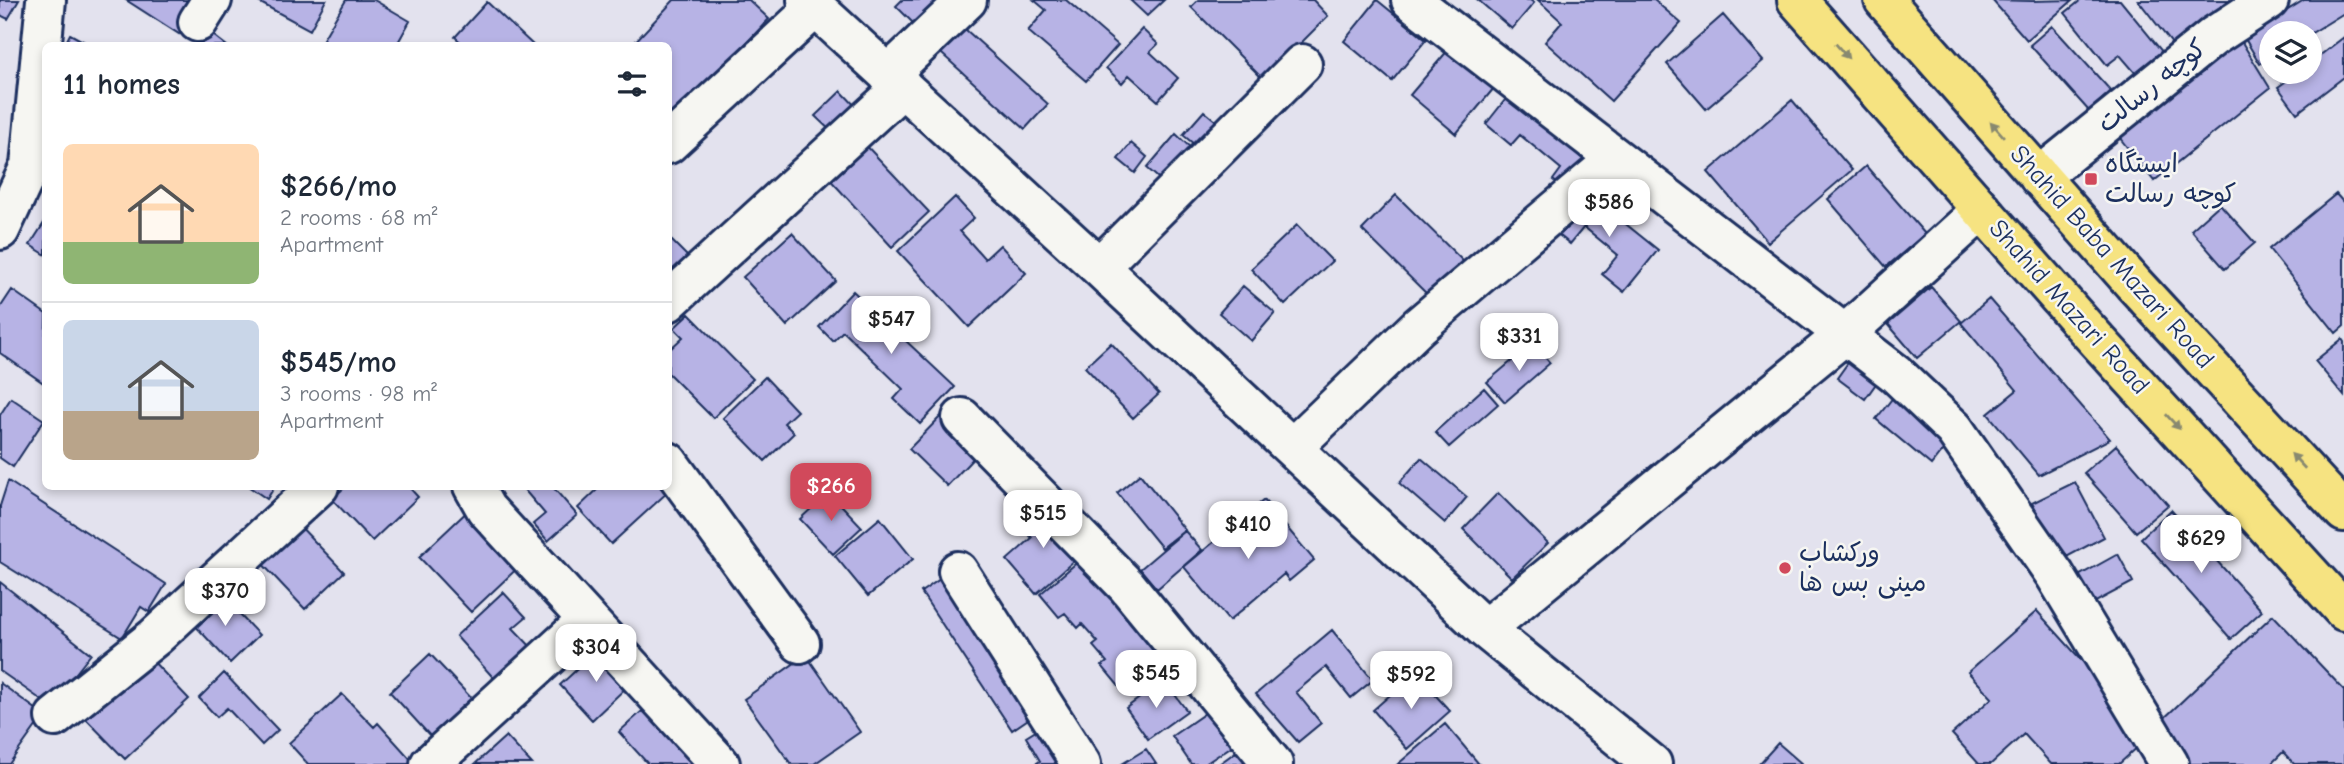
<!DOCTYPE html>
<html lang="en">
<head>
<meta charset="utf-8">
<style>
  :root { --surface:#fff; --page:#f2f2f3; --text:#1f2937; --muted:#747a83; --line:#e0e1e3; --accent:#d1495b }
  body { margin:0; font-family:"Comic Neue","Playpen Sans Arabic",sans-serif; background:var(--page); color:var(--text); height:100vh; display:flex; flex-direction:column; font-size:26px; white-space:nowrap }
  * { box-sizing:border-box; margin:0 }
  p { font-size:23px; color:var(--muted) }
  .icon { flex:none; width:38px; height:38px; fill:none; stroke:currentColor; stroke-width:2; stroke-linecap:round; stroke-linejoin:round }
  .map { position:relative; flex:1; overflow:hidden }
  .panel { position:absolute; left:42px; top:42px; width:630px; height:448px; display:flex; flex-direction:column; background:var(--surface); border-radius:10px; box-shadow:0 4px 10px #0003 }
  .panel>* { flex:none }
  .tools { position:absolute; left:2259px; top:21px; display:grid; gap:14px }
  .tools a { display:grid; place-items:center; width:63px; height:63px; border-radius:50%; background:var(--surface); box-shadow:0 4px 10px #0003; font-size:35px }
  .price { position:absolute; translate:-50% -60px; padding:0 16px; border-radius:14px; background:#fff; color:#222; font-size:23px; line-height:46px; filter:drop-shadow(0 2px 4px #0008) }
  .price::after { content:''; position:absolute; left:50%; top:42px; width:21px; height:16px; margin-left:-10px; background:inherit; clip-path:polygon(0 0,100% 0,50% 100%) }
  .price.current { background:var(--accent); color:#fff }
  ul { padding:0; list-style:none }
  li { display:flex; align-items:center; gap:21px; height:175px; padding:0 21px }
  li+li { border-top:2px solid var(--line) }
  li span { display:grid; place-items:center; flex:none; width:196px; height:140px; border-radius:10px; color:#555 }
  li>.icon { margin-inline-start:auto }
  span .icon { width:84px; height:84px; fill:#fffc; stroke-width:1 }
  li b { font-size:30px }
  h2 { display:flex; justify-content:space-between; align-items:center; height:84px; padding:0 21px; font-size:30px }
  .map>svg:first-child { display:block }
  .building { fill:#b7b3e5; stroke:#1b2f5e; stroke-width:2 }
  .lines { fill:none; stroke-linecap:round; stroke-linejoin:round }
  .minor-casing { stroke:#1b2f5e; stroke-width:44 }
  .major-casing { stroke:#1b2f5e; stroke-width:44 }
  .minor { stroke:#f6f6f2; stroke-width:38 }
  .major { stroke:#f6e381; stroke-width:38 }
  .oneway { fill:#888970 }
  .poi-dot { fill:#d1495b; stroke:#f6f6f2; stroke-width:2.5 }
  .labels { text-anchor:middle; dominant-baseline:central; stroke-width:5; stroke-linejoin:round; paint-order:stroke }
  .street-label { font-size:26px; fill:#1b2f5e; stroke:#f6f6f2 }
  .poi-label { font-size:26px; fill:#1b2f5e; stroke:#f6f6f2; text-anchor:start }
</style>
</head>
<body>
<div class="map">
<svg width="2344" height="764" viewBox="0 0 2344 764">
  <rect width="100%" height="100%" fill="#e3e2ee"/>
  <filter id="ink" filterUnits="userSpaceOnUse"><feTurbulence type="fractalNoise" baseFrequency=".0143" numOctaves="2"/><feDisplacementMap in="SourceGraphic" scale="14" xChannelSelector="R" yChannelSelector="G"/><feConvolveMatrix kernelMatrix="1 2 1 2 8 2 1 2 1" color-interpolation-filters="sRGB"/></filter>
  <g filter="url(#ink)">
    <path class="building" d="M 0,0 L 19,0 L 8,19 L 0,15 Z
      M 126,0 L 201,0 L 179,34 Z
      M 255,0 L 326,0 L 310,30 Z
      M 346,0 L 374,0 L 410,21 L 396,46 L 319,46 Z
      M 674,0 L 749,0 L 769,19 L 668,126 L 668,46 L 631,46 Z
      M 902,0 L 951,0 L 922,32 L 896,6 Z
      M 1034,0 L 1066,0 L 1118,45 L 1086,81 L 1028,31 L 1046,10 Z
      M 1130,0 L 1164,0 L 1147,16 Z
      M 1198,0 L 1313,0 L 1328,16 L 1264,80 L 1191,7 Z
      M 1377,0 L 1426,40 L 1392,81 L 1344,41 Z
      M 1478,0 L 1530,0 L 1534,3 L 1512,29 Z
      M 1538,0 L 1654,0 L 1681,23 L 1611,101 L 1545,42 L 1562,22 Z
      M 1992,0 L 2032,1 L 2073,0 L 2027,40 Z
      M 2081,0 L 2120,0 L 2164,54 L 2138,76 L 2120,55 L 2107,65 L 2065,13 Z
      M 2138,0 L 2229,0 L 2173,45 Z
      M 2304,0 L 2344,0 L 2344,13 L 2310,34 L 2272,33 L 2272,57 L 2260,64 L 2244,37 Z
      M 487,2 L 534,46 L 465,46 L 455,37 Z
      M 1723,15 L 1763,61 L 1706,109 L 1667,64 Z
      M 955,20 L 1048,104 L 1025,129 L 932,45 Z
      M 2052,26 L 2111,91 L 2089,111 L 2030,45 Z
      M 1142,29 L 1158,44 L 1150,52 L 1178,78 L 1158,101 L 1129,75 L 1122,83 L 1106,68 Z
      M 209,32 L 227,46 L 199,46 Z
      M 70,34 L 92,46 L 64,46 Z
      M 2344,37 L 2344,77 L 2297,113 L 2278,87 L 2299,72 L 2310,72 L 2310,63 Z
      M 2240,39 L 2270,88 L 2154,181 L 2119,137 Z
      M 1454,43 L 1499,82 L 1456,134 L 1410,95 Z
      M 841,91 L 860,111 L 835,135 L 815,116 Z
      M 1509,95 L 1593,168 L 1567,191 L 1553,180 L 1561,169 L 1520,135 L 1511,145 L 1486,124 Z
      M 1792,100 L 1852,170 L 1768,242 L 1708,172 Z
      M 1204,111 L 1221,125 L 1200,149 L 1183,135 Z
      M 1176,134 L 1194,151 L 1165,184 L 1147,168 Z
      M 861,140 L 929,212 L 892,247 L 825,174 Z
      M 1131,143 L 1147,157 L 1135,173 L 1118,159 Z
      M 1866,166 L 1925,234 L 1886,267 L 1828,199 Z
      M 1586,192 L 1658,250 L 1624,292 L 1602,274 L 1618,255 L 1584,227 L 1570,244 L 1554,231 Z
      M 2336,194 L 2344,203 L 2344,326 L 2336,333 L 2269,249 Z
      M 1396,195 L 1469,267 L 1435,302 L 1362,230 Z
      M 955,197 L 974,218 L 960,231 L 985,259 L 1000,245 L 1026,273 L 969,327 L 898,251 Z
      M 2220,204 L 2255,243 L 2225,269 L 2191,230 Z
      M 46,220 L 46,255 L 30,245 Z
      M 1297,225 L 1332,261 L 1285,305 L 1251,269 Z
      M 792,233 L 836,281 L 787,326 L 743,277 Z
      M 668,237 L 691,260 L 668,282 Z
      M 1243,286 L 1275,313 L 1251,341 L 1219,313 Z
      M 1931,287 L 1961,321 L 1917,358 L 1888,324 Z
      M 12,290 L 46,314 L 45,384 L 0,353 L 0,308 Z
      M 853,291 L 955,387 L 920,424 L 894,399 L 903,389 L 843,331 L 833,341 L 819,327 Z
      M 1989,299 L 2110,439 L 2039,475 L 1988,414 L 2017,390 L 1961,323 Z
      M 689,314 L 753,379 L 713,418 L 668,373 L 668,351 L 683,337 L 674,328 Z
      M 2342,339 L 2344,342 L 2344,396 L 2315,361 Z
      M 1111,343 L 1159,394 L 1133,418 L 1085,367 Z
      M 1533,343 L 1550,363 L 1505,402 L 1487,382 Z
      M 1857,350 L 1885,371 L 1865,399 L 1837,378 Z
      M 765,377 L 797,411 L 784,423 L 794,433 L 765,461 L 723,418 Z
      M 1484,388 L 1498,404 L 1449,447 L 1435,432 Z
      M 1895,395 L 1950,441 L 1931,465 L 1876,419 Z
      M 11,398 L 44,420 L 13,467 L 0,458 L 0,415 Z
      M 945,412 L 983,448 L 947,486 L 909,449 Z
      M 2116,445 L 2168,505 L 2136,532 L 2084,473 Z
      M 1421,458 L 1467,497 L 1445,523 L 1399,483 Z
      M 1140,474 L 1185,530 L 1162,548 L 1117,493 Z
      M 8,481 L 166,584 L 149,612 L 141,607 L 122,638 L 0,562 L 0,506 Z
      M 2075,482 L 2104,537 L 2061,560 L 2032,503 Z
      M 248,486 L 275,486 L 267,499 Z
      M 346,486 L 408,486 L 418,497 L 372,541 L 332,499 Z
      M 521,486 L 552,486 L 577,515 L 548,541 L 533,524 L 545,514 Z
      M 601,486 L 665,486 L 669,491 L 611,544 L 578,508 Z
      M 829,492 L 862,527 L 833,554 L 800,519 Z
      M 1498,493 L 1548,543 L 1512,578 L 1463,529 Z
      M 1264,500 L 1314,560 L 1289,581 L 1284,574 L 1229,621 L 1184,567 Z
      M 1039,504 L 1083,553 L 1036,594 L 1007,560 L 1032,538 L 1018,522 Z
      M 473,506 L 525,561 L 471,612 L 419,557 Z
      M 2171,510 L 2262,611 L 2231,639 L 2141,538 Z
      M 880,518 L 913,559 L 868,596 L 835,556 Z
      M 293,519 L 344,572 L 305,609 L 255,556 Z
      M 1185,531 L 1202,550 L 1157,589 L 1140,569 Z
      M 1087,554 L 1174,656 L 1127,696 L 1102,666 L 1107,662 L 1093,646 L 1098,642 L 1082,624 L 1078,628 L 1065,613 L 1059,617 L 1040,594 Z
      M 2118,554 L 2133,582 L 2090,605 L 2075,578 Z
      M 946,575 L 1037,713 L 1012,730 L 921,592 Z
      M 0,582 L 91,654 L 50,706 L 0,671 Z
      M 503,592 L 526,617 L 513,628 L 535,651 L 499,684 L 456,636 Z
      M 219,593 L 259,635 L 230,663 L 191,621 Z
      M 2037,611 L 2150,736 L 2119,764 L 2051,764 L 2024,734 L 1991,764 L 1979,764 L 1952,734 L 1992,698 L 1968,672 Z
      M 2273,615 L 2344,690 L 2344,764 L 2294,764 L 2283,752 L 2271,764 L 2184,764 L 2158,724 Z
      M 1332,630 L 1373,680 L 1351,698 L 1326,667 L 1296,692 L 1321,723 L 1298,742 L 1256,694 Z
      M 600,648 L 631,683 L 592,720 L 560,685 Z
      M 430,654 L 473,700 L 432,738 L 390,692 Z
      M 806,655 L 860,732 L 814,764 L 791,764 L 744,699 Z
      M 149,657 L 189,699 L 125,759 L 85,718 Z
      M 224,673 L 278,730 L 262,745 L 227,708 L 217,717 L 199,698 Z
      M 1415,673 L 1450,711 L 1407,749 L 1373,710 Z
      M 1164,680 L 1187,711 L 1148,739 L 1126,708 Z
      M 0,683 L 44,715 L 9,764 L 0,764 Z
      M 342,694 L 374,727 L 378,723 L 415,764 L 308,764 L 289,743 Z
      M 651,703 L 707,764 L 648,764 L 619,732 Z
      M 1214,707 L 1238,742 L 1205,764 L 1191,764 L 1172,736 Z
      M 1445,724 L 1479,764 L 1398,764 Z
      M 1044,726 L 1067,764 L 1035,764 L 1040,761 L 1026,737 Z
      M 506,736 L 532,764 L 475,764 Z
      M 1251,741 L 1268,764 L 1219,764 Z
      M 1778,743 L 1802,764 L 1759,764 Z
      M 1146,749 L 1156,764 L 1122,764 Z"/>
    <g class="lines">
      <g class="minor-casing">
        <path id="minor" d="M 807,0 L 1099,267 L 1485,629 L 1652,764
          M 1411,0 L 1895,373 L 1954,429 L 2055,575 L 2169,764
          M 198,22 L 212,0
          M 888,75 L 967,0
          M 668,144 L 815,8
          M 2039,177 L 2214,36 L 2269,0
          M 0,230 L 30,166 L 46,0
          M 1099,267 L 1302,64
          M 668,302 L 903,87
          M 962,418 L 1127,586 L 1273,764
          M 1292,448 L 1419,326 L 1616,159
          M 668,462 L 800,643
          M 473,486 L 486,509 L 720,764
          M 958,571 L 1081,764
          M 1485,629 L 1843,336 L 1982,210
          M 55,717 L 155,637 L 319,486
          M 430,764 L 588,620"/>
      </g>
      <g class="major-casing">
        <path id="major" d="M 1797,0 L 2085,327 L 2344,611
          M 1884,0 L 2133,283 L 2344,512"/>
      </g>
      <use href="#minor" class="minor"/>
      <use href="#major" class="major"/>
    </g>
    <defs><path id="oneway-solid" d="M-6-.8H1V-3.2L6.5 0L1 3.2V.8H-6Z" transform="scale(1.75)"/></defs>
    <g class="oneway">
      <use href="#oneway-solid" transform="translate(1842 51) rotate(49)"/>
      <use href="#oneway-solid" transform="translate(1997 129) rotate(-131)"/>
      <use href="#oneway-solid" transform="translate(2173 422) rotate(47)"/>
      <use href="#oneway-solid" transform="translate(2298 461) rotate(-133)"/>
    </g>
  </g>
  <g class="poi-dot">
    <rect x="2084" y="172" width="14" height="14" rx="3.5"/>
    <circle cx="1785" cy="568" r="7"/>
  </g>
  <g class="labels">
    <g class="street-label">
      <text transform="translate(2152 86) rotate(-39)">کوچه رسالت</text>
      <text transform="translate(2112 257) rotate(48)">Shahid Baba Mazari Road</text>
      <text transform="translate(2069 307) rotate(48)">Shahid Mazari Road</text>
    </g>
    <g class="poi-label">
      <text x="2105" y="164">ایستگاه<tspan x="2105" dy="30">کوچه رسالت</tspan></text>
      <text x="1799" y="553">ورکشاب<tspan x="1799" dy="30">مینی بس ها</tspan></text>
    </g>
  </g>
</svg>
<div class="tools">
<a><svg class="icon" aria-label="layers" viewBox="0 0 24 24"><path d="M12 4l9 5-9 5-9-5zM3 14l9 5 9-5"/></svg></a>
</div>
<b class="price" style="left:1609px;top:239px">$586</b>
<b class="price" style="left:891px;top:356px">$547</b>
<b class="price" style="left:1519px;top:373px">$331</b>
<b class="price current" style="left:831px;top:523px">$266</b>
<b class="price" style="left:1043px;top:550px">$515</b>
<b class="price" style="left:1248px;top:561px">$410</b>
<b class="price" style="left:2201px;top:575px">$629</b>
<b class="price" style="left:225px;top:628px">$370</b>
<b class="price" style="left:596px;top:684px">$304</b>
<b class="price" style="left:1156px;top:710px">$545</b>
<b class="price" style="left:1411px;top:711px">$592</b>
<section class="panel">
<h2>11 homes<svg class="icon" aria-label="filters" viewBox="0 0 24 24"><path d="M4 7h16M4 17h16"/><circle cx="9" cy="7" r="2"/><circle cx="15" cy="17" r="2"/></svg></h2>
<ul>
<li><span style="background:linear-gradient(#ffd9b3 70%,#8fb573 0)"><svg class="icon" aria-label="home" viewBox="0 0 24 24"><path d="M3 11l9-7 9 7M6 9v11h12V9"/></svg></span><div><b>$266/mo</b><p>2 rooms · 68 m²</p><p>Apartment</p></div></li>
<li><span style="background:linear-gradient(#c9d6e8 65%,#b9a48a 0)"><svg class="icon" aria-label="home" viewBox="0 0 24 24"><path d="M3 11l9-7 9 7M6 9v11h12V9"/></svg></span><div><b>$545/mo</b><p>3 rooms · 98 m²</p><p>Apartment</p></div></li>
</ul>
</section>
</div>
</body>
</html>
